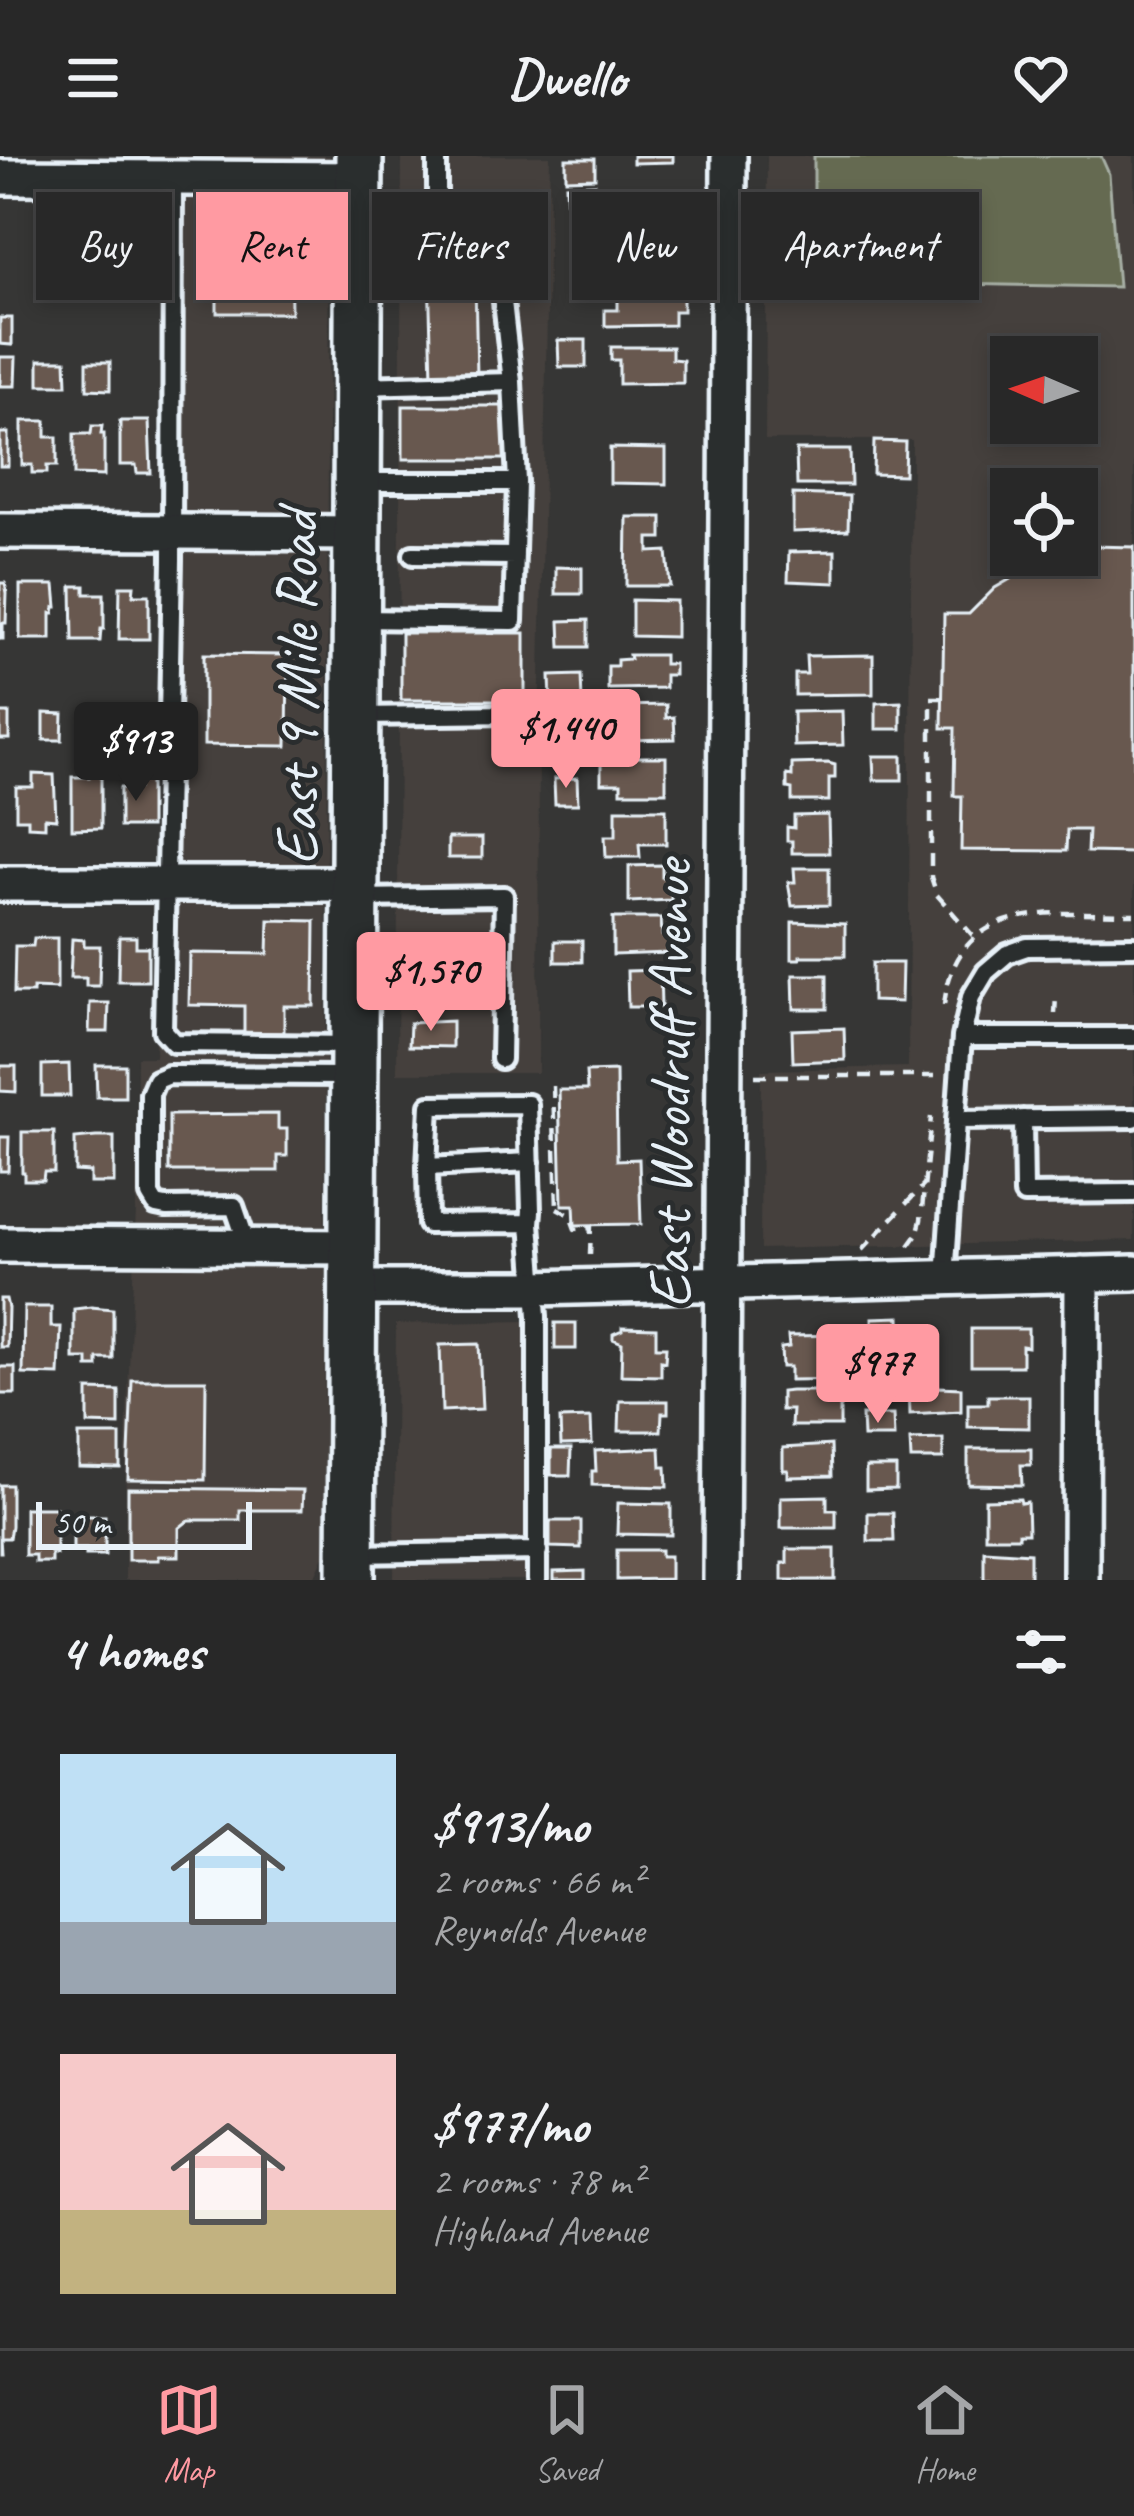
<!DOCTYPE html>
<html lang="en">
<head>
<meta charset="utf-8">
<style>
  :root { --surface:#282828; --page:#303030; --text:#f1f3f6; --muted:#a5a6a8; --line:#444445; --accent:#ff9aa2 }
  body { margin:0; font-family:Caveat,sans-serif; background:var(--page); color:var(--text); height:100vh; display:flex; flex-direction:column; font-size:45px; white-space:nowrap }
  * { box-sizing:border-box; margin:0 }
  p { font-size:39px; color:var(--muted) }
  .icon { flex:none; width:66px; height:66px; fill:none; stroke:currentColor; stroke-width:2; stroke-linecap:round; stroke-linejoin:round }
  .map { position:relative; height:1424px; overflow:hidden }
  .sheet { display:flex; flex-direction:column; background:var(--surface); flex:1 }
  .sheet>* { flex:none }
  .top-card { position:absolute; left:36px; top:36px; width:1062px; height:108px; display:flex; gap:24px }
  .needle { width:78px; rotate:272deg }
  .tools { position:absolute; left:990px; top:180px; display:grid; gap:24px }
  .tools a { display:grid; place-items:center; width:108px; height:108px; border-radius:0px; background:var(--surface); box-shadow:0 6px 18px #0003,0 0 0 3px var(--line); font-size:60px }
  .scale { position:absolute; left:36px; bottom:30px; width:216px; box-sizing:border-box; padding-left:12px; border:6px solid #e8f1f8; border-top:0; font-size:33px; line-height:42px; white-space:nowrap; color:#e8f1f8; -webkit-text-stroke:9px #2a2d2e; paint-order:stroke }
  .price { position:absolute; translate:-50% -102px; padding:0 27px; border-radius:12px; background:var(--accent); color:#111; font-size:39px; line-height:78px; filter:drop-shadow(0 3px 6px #0008) }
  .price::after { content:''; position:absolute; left:50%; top:72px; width:36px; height:27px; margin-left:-18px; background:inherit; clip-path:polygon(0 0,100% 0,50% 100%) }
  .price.current { background:#222; color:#fff }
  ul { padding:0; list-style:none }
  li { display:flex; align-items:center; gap:36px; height:300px; padding:0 60px }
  li span { display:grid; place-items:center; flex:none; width:336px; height:240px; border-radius:0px; color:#555 }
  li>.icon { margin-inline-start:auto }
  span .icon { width:144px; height:144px; fill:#fffc; stroke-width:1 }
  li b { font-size:51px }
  h2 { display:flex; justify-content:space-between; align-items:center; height:144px; padding:0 60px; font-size:51px }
  .chip { padding:0 42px; border-radius:0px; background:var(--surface); box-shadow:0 6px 18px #0003,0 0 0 3px var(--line); font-size:42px; line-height:108px }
  .chip.current { background:var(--accent); color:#111 }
  header { display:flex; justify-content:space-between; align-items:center; height:156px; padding:0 60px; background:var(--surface); font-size:54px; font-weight:600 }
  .dock { display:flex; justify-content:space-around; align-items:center; height:168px; border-top:3px solid var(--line); background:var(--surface); font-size:33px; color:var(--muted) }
  .dock a { display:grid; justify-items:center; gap:6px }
  .dock .current { color:var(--accent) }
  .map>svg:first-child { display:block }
  .built { fill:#45403d; fill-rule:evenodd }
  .green { fill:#656b51; stroke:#a6aea4; stroke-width:3 }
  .building { fill:#67594f; stroke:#e8f1f8; stroke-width:3 }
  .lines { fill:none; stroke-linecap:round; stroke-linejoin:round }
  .lane-casing { stroke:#e8f1f8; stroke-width:26 }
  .street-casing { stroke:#e8f1f8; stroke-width:42 }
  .secondary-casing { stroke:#e8f1f8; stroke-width:54 }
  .path { stroke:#e8f1f8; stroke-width:4.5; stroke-dasharray:12 9; stroke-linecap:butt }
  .lane { stroke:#2a2d2e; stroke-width:16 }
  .street { stroke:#2a2d2e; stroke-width:33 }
  .secondary { stroke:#2a2d2e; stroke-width:45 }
  .labels { text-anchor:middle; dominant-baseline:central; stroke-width:10; stroke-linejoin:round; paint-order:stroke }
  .street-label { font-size:60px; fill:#e8f1f8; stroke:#2a2d2e }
</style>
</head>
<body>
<header><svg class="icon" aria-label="menu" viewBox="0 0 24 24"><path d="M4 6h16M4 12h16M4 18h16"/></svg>Dwello<svg class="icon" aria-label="heart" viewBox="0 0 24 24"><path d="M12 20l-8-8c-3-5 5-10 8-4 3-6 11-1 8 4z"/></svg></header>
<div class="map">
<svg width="1134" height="1424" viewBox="0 0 1134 1424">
  <rect width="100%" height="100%" fill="#363635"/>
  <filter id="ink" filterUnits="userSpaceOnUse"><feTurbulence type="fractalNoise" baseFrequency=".00833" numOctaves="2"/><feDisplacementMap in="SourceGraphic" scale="24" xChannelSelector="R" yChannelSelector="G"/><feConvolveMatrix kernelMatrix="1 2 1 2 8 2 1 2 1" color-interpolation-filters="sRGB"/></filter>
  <g filter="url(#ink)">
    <path class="built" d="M 135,0 L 329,0 L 324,1400 L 313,1424 L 125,1424 L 126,1280 L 136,1054 L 137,901 L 155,901 L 158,692 L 161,54 L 136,52 Z
      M 402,0 L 550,0 L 539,575 L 538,917 L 397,917 Z
      M 767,0 L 1134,0 L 1134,1084 L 760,1093 L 761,914 L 908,911 L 912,284 L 765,284 ZM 1011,201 L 1077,201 L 1077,267 L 1011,267 ZM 1011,333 L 1077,333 L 1077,399 L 1011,399 Z
      M 526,1165 L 529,1424 L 394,1424 L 396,1168 Z"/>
    <path class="green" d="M 814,0 L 1101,0 L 1109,18 L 1118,131 L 842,126 L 819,139 L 804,116 L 814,93 Z"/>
    <path class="building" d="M 633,0 L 673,0 L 673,6 L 633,7 Z
      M 566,3 L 595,3 L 595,22 L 566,23 Z
      M 595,28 L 596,57 L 567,57 L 566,29 Z
      M 641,34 L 674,34 L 673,70 L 628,70 L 628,46 L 640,46 Z
      M 87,75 L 88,84 L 105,84 L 105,128 L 74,128 L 75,76 Z
      M 136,76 L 152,77 L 147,131 L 123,131 L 123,120 L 120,120 L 120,85 L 136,85 Z
      M 284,80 L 290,87 L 291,157 L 217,157 L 217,81 Z
      M 474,80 L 477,221 L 432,222 L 428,81 Z
      M 683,133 L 683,155 L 674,155 L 674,169 L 605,170 L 605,154 L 618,154 L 618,134 Z
      M 0,162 L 12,162 L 12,189 L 0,188 Z
      M 558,184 L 586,184 L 586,211 L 559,211 Z
      M 611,191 L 672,191 L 672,203 L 683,204 L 683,227 L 619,228 L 619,204 L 611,204 Z
      M 0,201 L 16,201 L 15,230 L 0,230 Z
      M 39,204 L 66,204 L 67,229 L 39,229 Z
      M 87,206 L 110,206 L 110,234 L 87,233 Z
      M 403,250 L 508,250 L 508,303 L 403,303 Z
      M 22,265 L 46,265 L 46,281 L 57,281 L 57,310 L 47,310 L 47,317 L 32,317 L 32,309 L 22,309 Z
      M 120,265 L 149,265 L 151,317 L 137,317 L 136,309 L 120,309 Z
      M 92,270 L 102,270 L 101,278 L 104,278 L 104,320 L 74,319 L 74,278 L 91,278 Z
      M 0,277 L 8,277 L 8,310 L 0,310 Z
      M 874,285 L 905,286 L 904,319 L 873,318 Z
      M 610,292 L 666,293 L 666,328 L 610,327 Z
      M 796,294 L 850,294 L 851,329 L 797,329 Z
      M 793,338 L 849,340 L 848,374 L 793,376 Z
      M 627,361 L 662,361 L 662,382 L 649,382 L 649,396 L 667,395 L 670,430 L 626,430 Z
      M 1090,390 L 1134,391 L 1134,697 L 1087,696 L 1088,674 L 1067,674 L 1066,695 L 961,694 L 962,640 L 954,640 L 955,572 L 942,572 L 944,458 L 969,458 L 995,432 L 1031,411 L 1066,399 L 1077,399 L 1077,395 Z
      M 835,395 L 835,427 L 788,425 L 789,396 Z
      M 556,411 L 582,412 L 582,438 L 556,438 Z
      M 0,427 L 5,427 L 7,437 L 6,467 L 3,467 L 3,483 L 0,483 Z
      M 20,429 L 55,429 L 57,451 L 55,451 L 54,457 L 51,457 L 51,483 L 20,483 Z
      M 72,430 L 85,430 L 85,438 L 104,438 L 104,473 L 101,473 L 100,485 L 73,485 Z
      M 120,430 L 134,430 L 133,439 L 149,439 L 149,483 L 119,483 Z
      M 632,444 L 676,445 L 676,481 L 632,480 Z
      M 588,464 L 588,491 L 561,491 L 560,465 Z
      M 401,477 L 525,477 L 525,544 L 401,544 Z
      M 204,498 L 288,499 L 287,590 L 204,589 Z
      M 629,499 L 664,499 L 664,508 L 674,508 L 674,519 L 665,519 L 665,532 L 608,533 L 608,510 L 617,510 L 617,504 L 630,503 Z
      M 873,499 L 873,538 L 795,539 L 795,518 L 807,518 L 806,500 Z
      M 581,519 L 582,545 L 551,546 L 550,520 Z
      M 901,546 L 901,573 L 876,573 L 876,547 Z
      M 666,549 L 666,562 L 674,561 L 675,583 L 621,584 L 620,550 Z
      M 842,555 L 843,589 L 794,590 L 793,556 Z
      M 138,556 L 158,556 L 158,578 L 138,577 Z
      M 0,557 L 9,557 L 9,583 L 0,583 Z
      M 44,557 L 63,558 L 62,584 L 44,584 Z
      M 90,557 L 110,557 L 109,582 L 89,582 Z
      M 554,570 L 579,570 L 580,596 L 554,597 Z
      M 873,600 L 902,600 L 902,624 L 874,624 Z
      M 621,601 L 666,601 L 666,636 L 621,636 L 621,627 L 601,627 L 601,602 Z
      M 828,607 L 835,609 L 835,622 L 829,622 L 829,645 L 792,645 L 792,633 L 787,632 L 787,619 L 792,620 L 792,608 Z
      M 33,618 L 54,619 L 56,663 L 45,662 L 45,671 L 28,670 L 28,663 L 16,663 L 16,631 L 33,631 Z
      M 89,618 L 101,618 L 101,672 L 72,673 L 72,621 L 89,621 Z
      M 138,619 L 150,619 L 150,671 L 120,671 L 120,632 L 138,632 Z
      M 577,622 L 578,648 L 555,648 L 554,623 Z
      M 616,653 L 666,653 L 666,688 L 639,688 L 640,701 L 606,701 L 605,680 L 616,680 Z
      M 828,659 L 829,697 L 792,697 L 792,685 L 787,685 L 787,671 L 794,672 L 794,660 Z
      M 448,682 L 482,682 L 482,702 L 448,702 Z
      M 662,709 L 662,721 L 671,721 L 671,744 L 629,746 L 629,710 Z
      M 794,712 L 829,712 L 829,749 L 792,750 L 788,726 L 795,726 Z
      M 613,762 L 661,762 L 662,779 L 669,779 L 669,797 L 613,799 Z
      M 269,764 L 315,765 L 314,850 L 284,850 L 284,877 L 244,877 L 244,850 L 189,849 L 190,797 L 268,798 Z
      M 792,766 L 845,768 L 845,800 L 800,800 L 800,803 L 792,803 Z
      M 119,781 L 136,781 L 136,791 L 148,791 L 148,825 L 118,825 Z
      M 34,782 L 57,782 L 57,833 L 33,832 L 33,837 L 14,837 L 15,790 L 33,790 Z
      M 72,783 L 84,784 L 84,790 L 100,790 L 99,830 L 86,830 L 86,822 L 70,822 Z
      M 555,785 L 582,785 L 582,806 L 555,806 Z
      M 872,807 L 902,807 L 901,846 L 872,845 Z
      M 660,814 L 661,851 L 628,851 L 627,815 Z
      M 793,819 L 827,819 L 827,853 L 794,853 Z
      M 90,847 L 109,847 L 108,876 L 89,876 Z
      M 452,865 L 452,891 L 409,890 L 410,867 Z
      M 844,872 L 845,904 L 793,906 L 792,874 Z
      M 69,908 L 70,940 L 42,940 L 42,909 Z
      M 96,909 L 125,909 L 125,941 L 97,941 Z
      M 0,910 L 16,910 L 16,936 L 0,935 Z
      M 616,915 L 617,1004 L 639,1003 L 641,1068 L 575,1069 L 574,1049 L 562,1049 L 559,934 L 587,934 L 586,916 Z
      M 278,958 L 278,973 L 287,973 L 287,1000 L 278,1000 L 278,1015 L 169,1015 L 169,959 Z
      M 22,976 L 54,976 L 54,1016 L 44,1016 L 43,1024 L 24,1024 L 24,1016 L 22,1016 Z
      M 0,981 L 9,981 L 8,1015 L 0,1015 Z
      M 96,981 L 114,981 L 114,1027 L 90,1027 L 90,1016 L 75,1015 L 75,983 Z
      M 0,1143 L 6,1143 L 8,1152 L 7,1191 L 0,1191 Z
      M 24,1151 L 51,1151 L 51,1171 L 61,1171 L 59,1219 L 23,1218 Z
      M 91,1151 L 113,1153 L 113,1203 L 98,1203 L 98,1211 L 88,1211 L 88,1203 L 74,1203 L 74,1153 Z
      M 900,1161 L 901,1187 L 873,1188 L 872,1162 Z
      M 555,1167 L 576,1167 L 576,1193 L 555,1193 Z
      M 622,1171 L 656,1172 L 656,1191 L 666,1191 L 665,1206 L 661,1205 L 661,1220 L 621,1219 L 622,1187 L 613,1183 L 613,1178 L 622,1174 Z
      M 971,1173 L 1028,1173 L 1028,1191 L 1022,1190 L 1022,1210 L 971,1210 Z
      M 935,1176 L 936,1208 L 909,1208 L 909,1177 Z
      M 850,1179 L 851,1223 L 790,1224 L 790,1211 L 782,1211 L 781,1192 L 789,1191 L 788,1180 Z
      M 479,1188 L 482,1253 L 442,1255 L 440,1189 Z
      M 0,1211 L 15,1211 L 15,1238 L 0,1238 Z
      M 132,1224 L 206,1224 L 205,1324 L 128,1323 Z
      M 938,1231 L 961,1232 L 961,1255 L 910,1258 L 909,1232 Z
      M 88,1234 L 119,1235 L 119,1269 L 88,1268 Z
      M 791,1235 L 840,1235 L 840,1270 L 791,1270 L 792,1254 L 781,1254 L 781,1236 Z
      M 988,1240 L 1029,1240 L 1029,1272 L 968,1271 L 968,1248 L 988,1248 Z
      M 620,1245 L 668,1245 L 668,1257 L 662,1257 L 661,1275 L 619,1275 Z
      M 862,1259 L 893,1259 L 894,1281 L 863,1281 Z
      M 591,1262 L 592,1288 L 561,1289 L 560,1263 Z
      M 79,1279 L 120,1279 L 120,1312 L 79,1311 Z
      M 943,1283 L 943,1303 L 911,1303 L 910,1284 Z
      M 831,1289 L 832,1320 L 788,1321 L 788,1314 L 783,1314 L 783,1292 Z
      M 660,1292 L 661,1311 L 666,1311 L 667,1331 L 592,1329 L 592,1315 L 596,1315 L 595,1295 Z
      M 551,1293 L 571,1293 L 570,1319 L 551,1319 Z
      M 968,1293 L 1031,1293 L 1031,1309 L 1021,1309 L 1022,1329 L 968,1328 Z
      M 866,1311 L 896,1311 L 896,1333 L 866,1334 Z
      M 0,1329 L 11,1329 L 11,1370 L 9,1382 L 0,1382 L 1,1396 L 0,1396 Z
      M 128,1332 L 303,1334 L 302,1354 L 240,1354 L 240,1364 L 189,1364 L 179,1372 L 179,1400 L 158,1400 L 158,1404 L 128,1404 Z
      M 827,1340 L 827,1354 L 836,1354 L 836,1372 L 781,1372 L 781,1341 Z
      M 1020,1343 L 1021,1347 L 1027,1346 L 1028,1377 L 1019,1377 L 1019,1381 L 985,1381 L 985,1344 Z
      M 618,1347 L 671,1348 L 671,1379 L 617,1378 Z
      M 25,1352 L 56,1352 L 56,1398 L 51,1398 L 51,1406 L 35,1406 L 35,1399 L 25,1399 Z
      M 868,1357 L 893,1357 L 894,1385 L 868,1385 Z
      M 73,1360 L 105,1360 L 105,1399 L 86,1399 L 86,1393 L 73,1393 Z
      M 550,1365 L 581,1365 L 581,1392 L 550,1391 Z
      M 787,1393 L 835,1393 L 835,1424 L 782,1424 L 782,1407 L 787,1407 Z
      M 617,1394 L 661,1394 L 661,1400 L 670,1400 L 670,1423 L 617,1424 Z
      M 984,1394 L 1030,1397 L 1030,1424 L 984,1424 Z
      M 585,1415 L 585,1424 L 554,1424 L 554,1416 Z"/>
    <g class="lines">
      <g class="lane-casing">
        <path id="lane" d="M 437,0 L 437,42
          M 173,22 L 172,404 L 163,875 L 174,887 L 354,889
          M 359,230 L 512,226 L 496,83 L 493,72 L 483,67 L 360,67
          M 362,326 L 517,326
          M 413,399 L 515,400
          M 358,463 L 513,465 L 517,326 L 512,226
          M 358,560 L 516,558
          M 357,742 L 504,740 L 501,903
          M 356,824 L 503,821
          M 962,881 L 1134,881
          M 1023,963 L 1024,1038 L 1134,1037
          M 956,964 L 1134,962
          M 530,1006 L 427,1011 L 430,949 L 528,948 L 531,1055 L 530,1067 L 537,1160 L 537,1424
          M 427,1011 L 428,1068 L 530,1067
          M 248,1091 L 234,1050 L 166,1051 L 156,1049 L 150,1039 L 150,938 L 156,924 L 168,919 L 349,920
          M 945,1121 L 962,881 L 971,841 L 986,816 L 1007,798 L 1027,791 L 1134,790
          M 352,1398 L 538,1395"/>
      </g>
      <g class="street-casing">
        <path id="street" d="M 0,21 L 358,23
          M 0,375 L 357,377
          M 0,728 L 357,728
          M 0,1089 L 354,1091
          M 353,1132 L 534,1132 L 1134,1117
          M 721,1424 L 729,0
          M 1081,1424 L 1082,1118"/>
      </g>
      <g class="secondary-casing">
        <path id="secondary" d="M 351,1424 L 359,0"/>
      </g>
      <path class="path" d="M 943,542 L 931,542 L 931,721 L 937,739 L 974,781
        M 944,849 C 957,740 1053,758 1134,758
        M 1055,858 L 1056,840
        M 755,920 L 935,920
        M 553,930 L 557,1052
        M 557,1052 L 570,1059 L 575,1073 L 591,1072
        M 909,1090 L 917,1079 L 921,1064 L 931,961
        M 862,1094 L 924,1029
        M 590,1099 L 591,1069"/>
      <use href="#lane" class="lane"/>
      <use href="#street" class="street"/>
      <use href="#secondary" class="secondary"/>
    </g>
  </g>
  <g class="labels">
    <g class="street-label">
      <text transform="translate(297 532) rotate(-90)">East 9 Mile Road</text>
      <text transform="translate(670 928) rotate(-90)">East Woodruff Avenue</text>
    </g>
  </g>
</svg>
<div class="tools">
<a><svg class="needle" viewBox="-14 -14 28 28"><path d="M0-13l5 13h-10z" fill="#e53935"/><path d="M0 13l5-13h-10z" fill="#a5a6a8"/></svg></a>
<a><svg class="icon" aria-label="locate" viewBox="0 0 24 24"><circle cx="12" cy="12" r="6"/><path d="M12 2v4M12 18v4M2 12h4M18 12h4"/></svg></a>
</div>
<div class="scale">50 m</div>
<b class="price" style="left:566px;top:635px">$1,440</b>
<b class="price current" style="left:136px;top:648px">$913</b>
<b class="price" style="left:431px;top:878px">$1,570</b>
<b class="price" style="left:878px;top:1270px">$977</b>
<div class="top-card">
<a class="chip">Buy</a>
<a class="chip current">Rent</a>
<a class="chip">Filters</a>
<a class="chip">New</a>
<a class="chip">Apartment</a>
</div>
</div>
<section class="sheet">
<h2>4 homes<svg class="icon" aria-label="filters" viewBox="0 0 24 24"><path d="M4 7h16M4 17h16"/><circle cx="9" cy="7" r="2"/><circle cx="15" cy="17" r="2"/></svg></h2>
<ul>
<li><span style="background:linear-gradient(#bfe0f5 70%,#9aa5b1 0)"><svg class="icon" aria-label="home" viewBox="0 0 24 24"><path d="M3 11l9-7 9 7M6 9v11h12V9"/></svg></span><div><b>$913/mo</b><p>2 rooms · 66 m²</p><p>Reynolds Avenue</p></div></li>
<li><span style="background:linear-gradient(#f6c9c9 65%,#c2b280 0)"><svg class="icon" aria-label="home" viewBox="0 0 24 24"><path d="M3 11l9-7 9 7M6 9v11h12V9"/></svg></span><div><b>$977/mo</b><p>2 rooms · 78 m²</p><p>Highland Avenue</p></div></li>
</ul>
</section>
<nav class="dock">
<a class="current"><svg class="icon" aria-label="map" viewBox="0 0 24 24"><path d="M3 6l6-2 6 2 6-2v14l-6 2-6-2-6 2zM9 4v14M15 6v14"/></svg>Map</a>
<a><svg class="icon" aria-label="saved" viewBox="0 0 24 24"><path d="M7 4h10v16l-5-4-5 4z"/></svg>Saved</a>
<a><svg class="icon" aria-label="home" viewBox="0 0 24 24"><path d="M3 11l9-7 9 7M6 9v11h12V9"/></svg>Home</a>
</nav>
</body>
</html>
